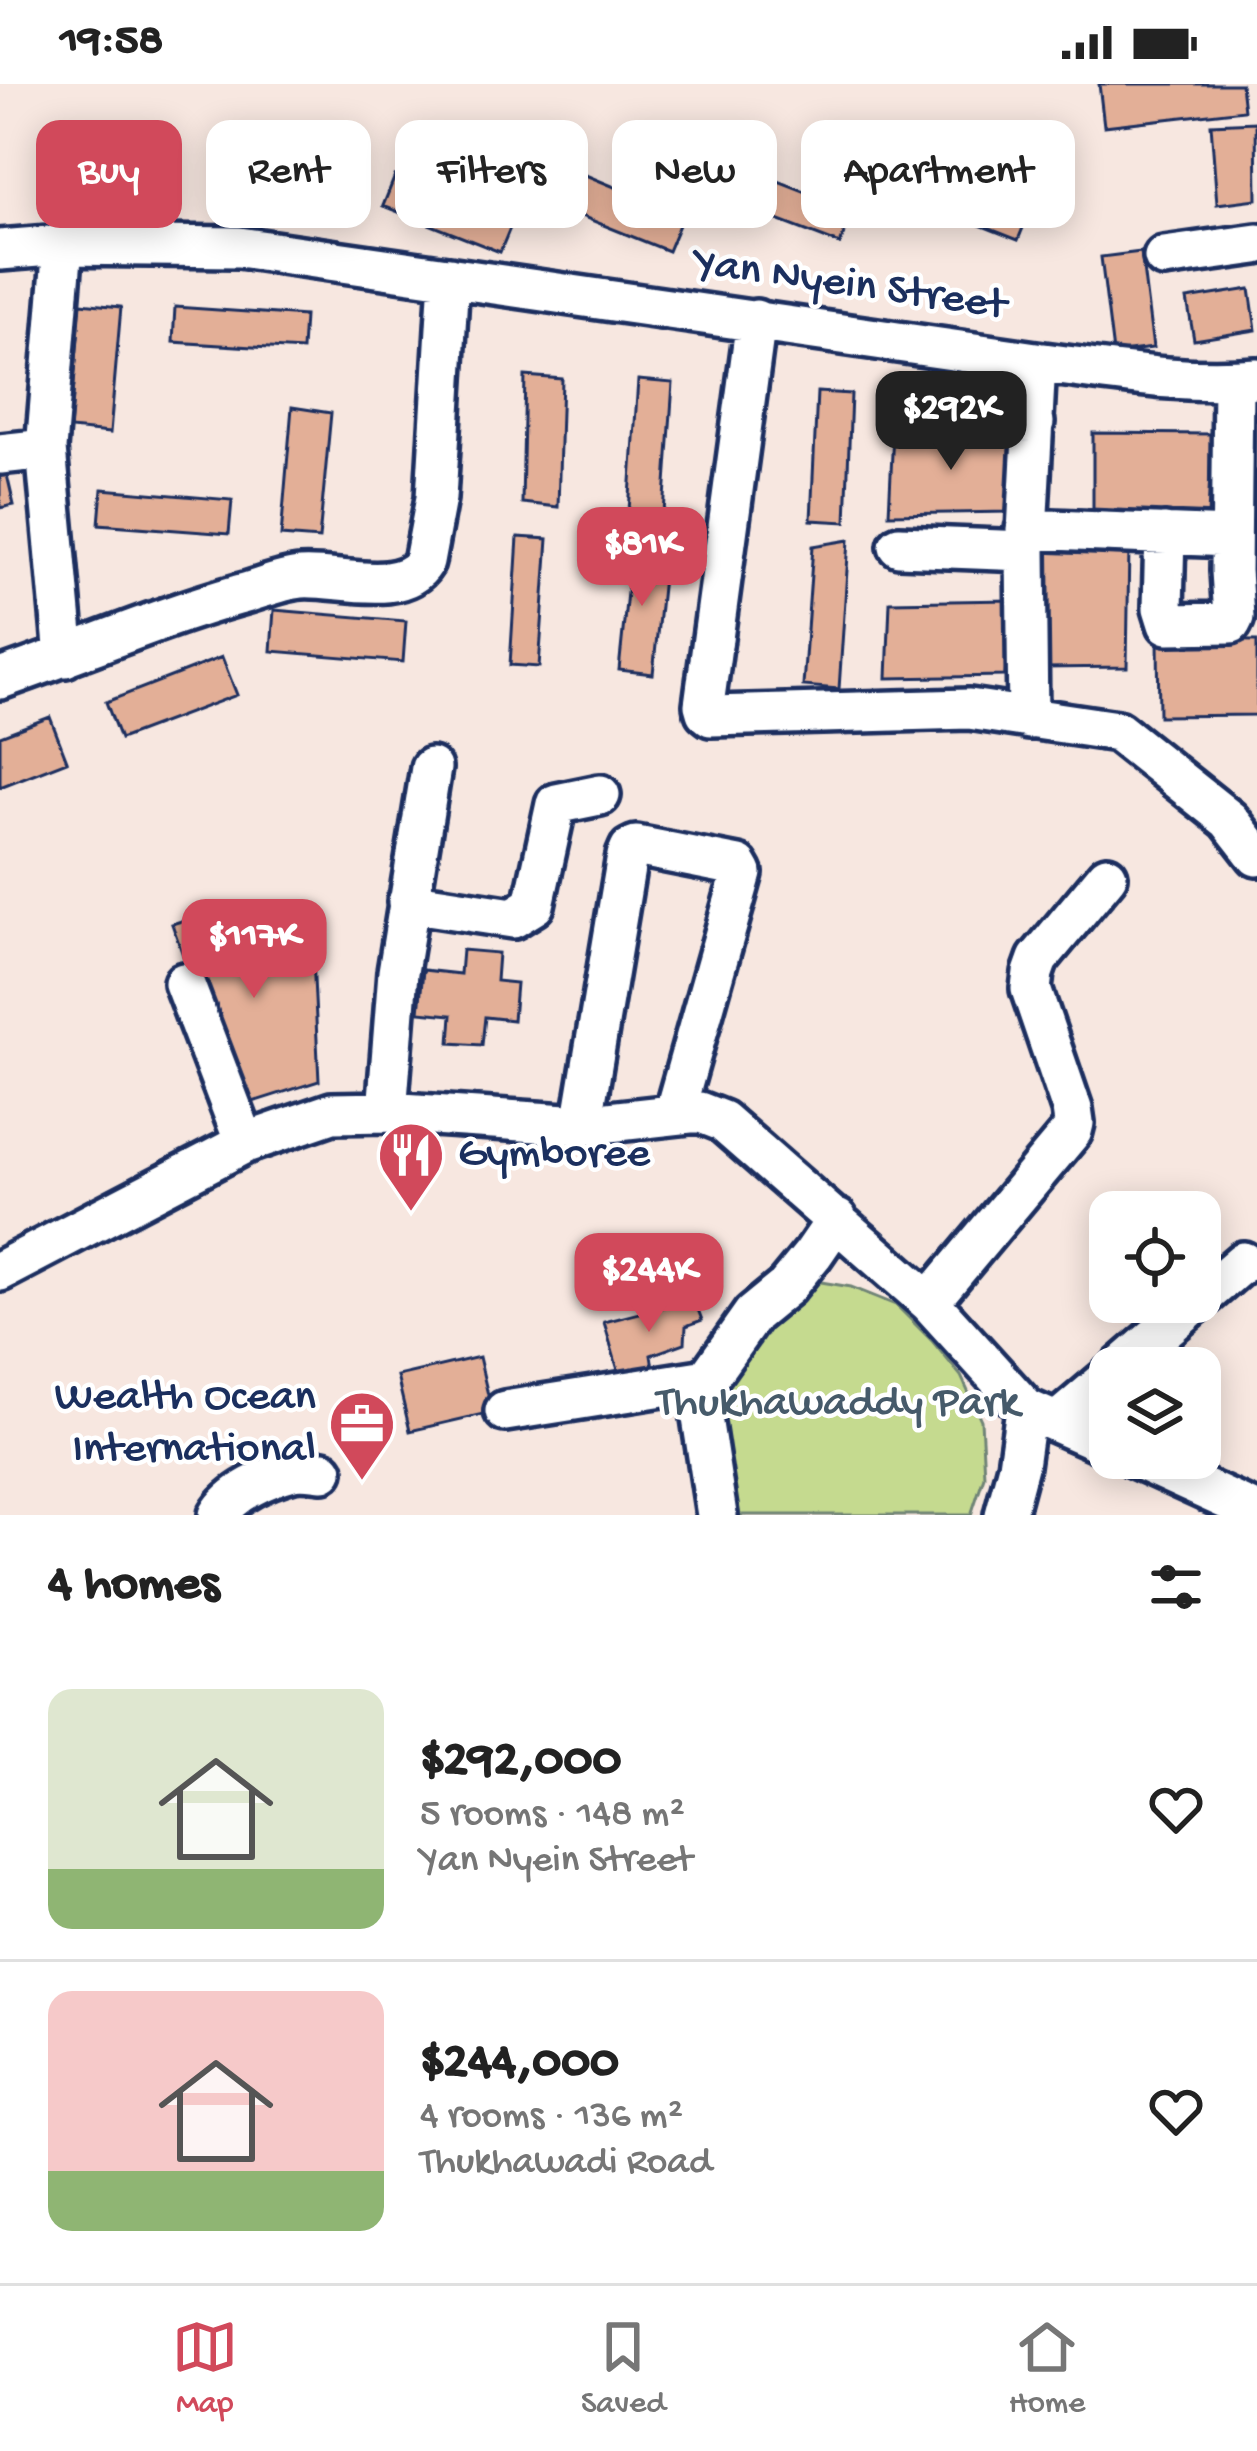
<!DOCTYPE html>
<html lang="en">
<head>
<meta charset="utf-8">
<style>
  :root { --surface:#fff; --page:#f6f6f6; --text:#222; --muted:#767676; --line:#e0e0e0; --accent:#d1495b }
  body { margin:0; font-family:"Gochi Hand",sans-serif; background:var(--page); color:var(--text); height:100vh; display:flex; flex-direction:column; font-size:45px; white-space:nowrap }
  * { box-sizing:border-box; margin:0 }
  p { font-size:39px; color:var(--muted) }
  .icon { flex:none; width:66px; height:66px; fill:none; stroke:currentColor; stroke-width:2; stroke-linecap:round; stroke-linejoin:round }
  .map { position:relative; height:1431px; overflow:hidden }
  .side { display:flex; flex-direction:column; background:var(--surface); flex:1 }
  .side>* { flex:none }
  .hud { position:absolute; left:36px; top:36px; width:1185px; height:108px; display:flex; gap:24px }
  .tools { position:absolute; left:1089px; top:1107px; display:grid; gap:24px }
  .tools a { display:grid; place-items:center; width:132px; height:132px; border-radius:24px; background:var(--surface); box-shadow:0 6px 30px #0003; font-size:60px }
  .price { position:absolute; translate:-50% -102px; padding:0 27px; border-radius:24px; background:var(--accent); color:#fff; font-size:39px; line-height:78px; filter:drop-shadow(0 3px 6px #0008) }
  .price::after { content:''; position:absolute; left:50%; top:72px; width:36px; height:27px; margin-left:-18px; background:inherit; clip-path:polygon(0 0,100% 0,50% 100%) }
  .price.on { background:#222; color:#fff }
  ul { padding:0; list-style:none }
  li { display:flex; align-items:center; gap:36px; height:300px; padding:0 48px }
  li+li { border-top:3px solid var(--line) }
  li span { display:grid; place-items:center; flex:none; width:336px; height:240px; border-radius:24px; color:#555 }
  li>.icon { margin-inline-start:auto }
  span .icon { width:144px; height:144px; fill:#fffc; stroke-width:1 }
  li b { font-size:51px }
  h2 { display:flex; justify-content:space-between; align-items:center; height:144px; padding:0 48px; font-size:51px }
  .chip { padding:0 42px; border-radius:24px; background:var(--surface); box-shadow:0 6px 30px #0003; font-size:42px; line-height:108px }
  .chip.on { background:var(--accent); color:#fff }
  .status { display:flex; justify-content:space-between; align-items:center; height:84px; padding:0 60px; background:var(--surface); direction:ltr }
  .status svg { height:33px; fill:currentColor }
  .tabs { display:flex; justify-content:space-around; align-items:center; height:168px; border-top:3px solid var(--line); background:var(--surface); font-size:33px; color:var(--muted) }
  .tabs a { display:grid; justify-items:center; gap:6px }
  .tabs .on { color:var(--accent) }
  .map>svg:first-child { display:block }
  .green { fill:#c5da8f; stroke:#708476; stroke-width:3 }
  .building { fill:#e3af97; stroke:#1b2f5e; stroke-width:3 }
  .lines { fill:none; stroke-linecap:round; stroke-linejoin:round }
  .minor-casing { stroke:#1b2f5e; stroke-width:48 }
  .minor { stroke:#fff; stroke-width:39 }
  .labels { text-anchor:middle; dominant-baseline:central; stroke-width:9; stroke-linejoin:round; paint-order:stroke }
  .street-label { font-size:45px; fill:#1b2f5e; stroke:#fff }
  .poi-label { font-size:45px; fill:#1b2f5e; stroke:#fff; text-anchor:start }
  .park-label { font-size:45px; fill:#465a6a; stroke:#fff }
</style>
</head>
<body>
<div class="status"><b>19:58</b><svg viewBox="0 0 49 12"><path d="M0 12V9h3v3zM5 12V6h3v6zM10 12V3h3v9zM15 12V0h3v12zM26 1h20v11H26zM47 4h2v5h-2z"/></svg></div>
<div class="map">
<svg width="1257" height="1431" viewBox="0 0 1257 1431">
  <rect width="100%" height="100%" fill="#f7e7e0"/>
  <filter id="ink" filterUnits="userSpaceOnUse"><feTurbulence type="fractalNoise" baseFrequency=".00833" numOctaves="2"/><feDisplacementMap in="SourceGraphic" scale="24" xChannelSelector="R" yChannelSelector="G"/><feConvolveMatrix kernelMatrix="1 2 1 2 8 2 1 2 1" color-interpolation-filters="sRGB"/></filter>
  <g filter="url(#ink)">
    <path class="green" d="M 815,1197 L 851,1203 L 896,1221 L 933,1258 L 961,1292 L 981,1336 L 984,1392 L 971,1431 L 738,1431 C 726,1387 709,1306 740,1268 C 762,1243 790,1220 815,1197 Z"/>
    <path class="building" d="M 1099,0 L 1241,0 L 1244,26 L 1104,42 Z
      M 1256,38 L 1257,115 L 1217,120 L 1211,40 Z
      M 901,67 L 1033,119 L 1018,156 L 886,104 Z
      M 732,79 L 853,126 L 840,160 L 720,114 Z
      M 566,83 L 683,131 L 668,167 L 551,120 Z
      M 395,92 L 512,139 L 500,168 L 383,122 Z
      M 1141,168 L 1153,264 L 1113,269 L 1101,173 Z
      M 1250,205 L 1256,246 L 1194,256 L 1187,215 Z
      M 81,219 L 121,223 L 110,349 L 70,345 Z
      M 175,223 L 304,232 L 302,266 L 173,258 Z
      M 525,292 L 562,295 L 558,423 L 522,419 Z
      M 638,296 L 673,299 L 664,429 L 629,427 Z
      M 817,308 L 851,310 L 846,438 L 811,436 Z
      M 292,323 L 331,329 L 319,455 L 281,452 Z
      M 893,349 L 1013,349 L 1010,428 L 889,430 Z
      M 1093,349 L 1212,350 L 1208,431 L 1093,430 Z
      M 4,378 L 14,421 L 0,424 L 0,379 Z
      M 1257,387 L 1257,505 L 1248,505 L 1246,388 Z
      M 102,405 L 232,416 L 229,450 L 99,440 Z
      M 518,453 L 548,455 L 539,583 L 510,581 Z
      M 849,456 L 839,605 L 803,602 L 813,462 Z
      M 632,460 L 666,464 L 653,590 L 619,586 Z
      M 1129,464 L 1127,583 L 1042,584 L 1042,467 Z
      M 1011,516 L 1005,592 L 887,594 L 890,518 Z
      M 274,526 L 406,537 L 403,578 L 271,567 Z
      M 1158,556 L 1257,557 L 1257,631 L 1159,632 Z
      M 222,573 L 237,611 L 120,655 L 106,618 Z
      M 50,633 L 67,677 L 0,703 L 0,652 Z
      M 235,820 L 313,874 L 319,997 L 237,1023 L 172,840 Z
      M 462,866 L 498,869 L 496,897 L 516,899 L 513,936 L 485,933 L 482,961 L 450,959 L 452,931 L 419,928 L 423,886 L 460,890 Z
      M 694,1215 L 702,1236 L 686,1242 L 685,1259 L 651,1271 L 653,1284 L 620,1293 L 604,1238 Z
      M 479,1273 L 492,1328 L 410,1347 L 397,1292 Z"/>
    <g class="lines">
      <g class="minor-casing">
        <path id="minor" d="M 0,166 L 63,161 L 239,163 L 1036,278 C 1109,287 1183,301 1257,294
          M 1164,173 L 1257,160
          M 756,236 L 704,621 L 706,628 L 711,632 L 969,625 L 1117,647 L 1229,736 L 1257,772
          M 906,337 L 1034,338
          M 46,365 L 65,573
          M 0,370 L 46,365 L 63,161
          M 1026,445 L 1231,453
          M 1165,450 L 1163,524 L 1168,540 L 1231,539 L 1234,533 L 1231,487 L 1233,297
          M 899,462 L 1026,467 L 1036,278
          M 1026,467 L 1028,635
          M 0,595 C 79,568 157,534 238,511 C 258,506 280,496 301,494 C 336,491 402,514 424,478 L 436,414 L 449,193
          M 408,818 L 513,834 L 534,821 L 556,720 L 600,711
          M 184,899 L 245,1059
          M 387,1028 L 398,888 L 431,684
          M 582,1041 L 627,772 L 630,765 L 636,762 L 738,782 L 742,789 L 674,1030
          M 0,1187 L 245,1059 L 332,1029 L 387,1028 L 582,1041 L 699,1028 L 722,1037 L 929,1218 L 1026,1325 L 1110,1362
          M 1200,1215 L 1243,1178
          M 929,1218 L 1072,1047 L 1074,1039 L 1072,1025 L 1031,905 L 1033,889 L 1038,875 L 1107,792
          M 1120,1284 L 1196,1218
          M 505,1327 L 707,1295
          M 1057,1338 L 1110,1293
          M 1136,1374 L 1257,1429
          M 219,1431 C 232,1408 267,1393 293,1386 C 303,1384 313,1386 323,1387
          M 717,1431 L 701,1327 L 707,1295 L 753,1230 L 786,1203 L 813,1170 L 837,1135
          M 1005,1431 L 1018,1382 L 1026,1325"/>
      </g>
      <use href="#minor" class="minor"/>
    </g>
  </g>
  <defs>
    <g id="restaurant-pin" transform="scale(3.45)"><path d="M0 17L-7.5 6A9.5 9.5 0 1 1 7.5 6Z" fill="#d1495b" stroke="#fff"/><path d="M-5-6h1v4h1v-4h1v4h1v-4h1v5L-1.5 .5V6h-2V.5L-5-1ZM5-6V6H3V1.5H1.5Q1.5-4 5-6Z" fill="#fff"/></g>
    <g id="office-pin" transform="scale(3.45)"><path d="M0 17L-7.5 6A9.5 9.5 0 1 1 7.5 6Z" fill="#d1495b" stroke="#fff"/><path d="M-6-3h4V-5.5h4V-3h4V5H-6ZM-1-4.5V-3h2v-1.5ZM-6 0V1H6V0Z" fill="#fff"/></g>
  </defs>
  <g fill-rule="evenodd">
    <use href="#restaurant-pin" x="411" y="1071"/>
    <use href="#office-pin" x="362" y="1340"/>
  </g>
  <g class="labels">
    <g class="street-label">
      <text transform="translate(850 202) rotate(8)">Yan Nyein Street</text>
    </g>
    <g class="poi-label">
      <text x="458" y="1071">Gymboree</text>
      <text x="316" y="1314" text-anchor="end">Wealth Ocean<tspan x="316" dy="52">International</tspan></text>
    </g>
    <g class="park-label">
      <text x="838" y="1320">Thukhawaddy Park</text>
    </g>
  </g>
</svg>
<div class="tools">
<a><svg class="icon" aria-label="locate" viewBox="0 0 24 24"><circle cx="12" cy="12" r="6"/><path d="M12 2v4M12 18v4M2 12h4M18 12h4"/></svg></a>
<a><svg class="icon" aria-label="layers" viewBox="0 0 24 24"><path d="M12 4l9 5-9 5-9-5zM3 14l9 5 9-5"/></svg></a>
</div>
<b class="price on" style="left:951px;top:389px">$292K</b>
<b class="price" style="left:642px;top:525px">$81K</b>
<b class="price" style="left:254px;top:917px">$117K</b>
<b class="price" style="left:649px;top:1251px">$244K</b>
<div class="hud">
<a class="chip on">Buy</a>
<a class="chip">Rent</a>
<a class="chip">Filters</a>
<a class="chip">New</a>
<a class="chip">Apartment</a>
</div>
</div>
<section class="side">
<h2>4 homes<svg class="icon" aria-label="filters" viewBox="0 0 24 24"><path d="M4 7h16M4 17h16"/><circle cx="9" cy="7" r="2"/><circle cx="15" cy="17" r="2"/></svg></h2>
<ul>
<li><span style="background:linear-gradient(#dfe7d0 75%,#8fb573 0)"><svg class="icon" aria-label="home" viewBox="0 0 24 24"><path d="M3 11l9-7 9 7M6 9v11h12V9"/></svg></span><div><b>$292,000</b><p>5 rooms · 148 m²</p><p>Yan Nyein Street</p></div><svg class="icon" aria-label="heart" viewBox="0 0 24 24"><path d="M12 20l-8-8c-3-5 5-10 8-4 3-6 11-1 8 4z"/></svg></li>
<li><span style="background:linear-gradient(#f6c9c9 75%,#8fb573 0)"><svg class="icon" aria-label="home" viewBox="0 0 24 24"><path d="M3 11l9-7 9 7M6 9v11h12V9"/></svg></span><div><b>$244,000</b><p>4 rooms · 136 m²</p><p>Thukhawadi Road</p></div><svg class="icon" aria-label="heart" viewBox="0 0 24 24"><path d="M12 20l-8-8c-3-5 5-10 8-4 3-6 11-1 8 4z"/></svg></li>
</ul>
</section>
<nav class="tabs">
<a class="on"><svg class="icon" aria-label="map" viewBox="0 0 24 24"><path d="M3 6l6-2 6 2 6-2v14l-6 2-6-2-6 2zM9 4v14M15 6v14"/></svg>Map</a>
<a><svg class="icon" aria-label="saved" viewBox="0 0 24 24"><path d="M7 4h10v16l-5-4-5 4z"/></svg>Saved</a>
<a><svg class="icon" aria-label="home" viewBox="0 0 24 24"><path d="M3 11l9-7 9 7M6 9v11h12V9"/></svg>Home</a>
</nav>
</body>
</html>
